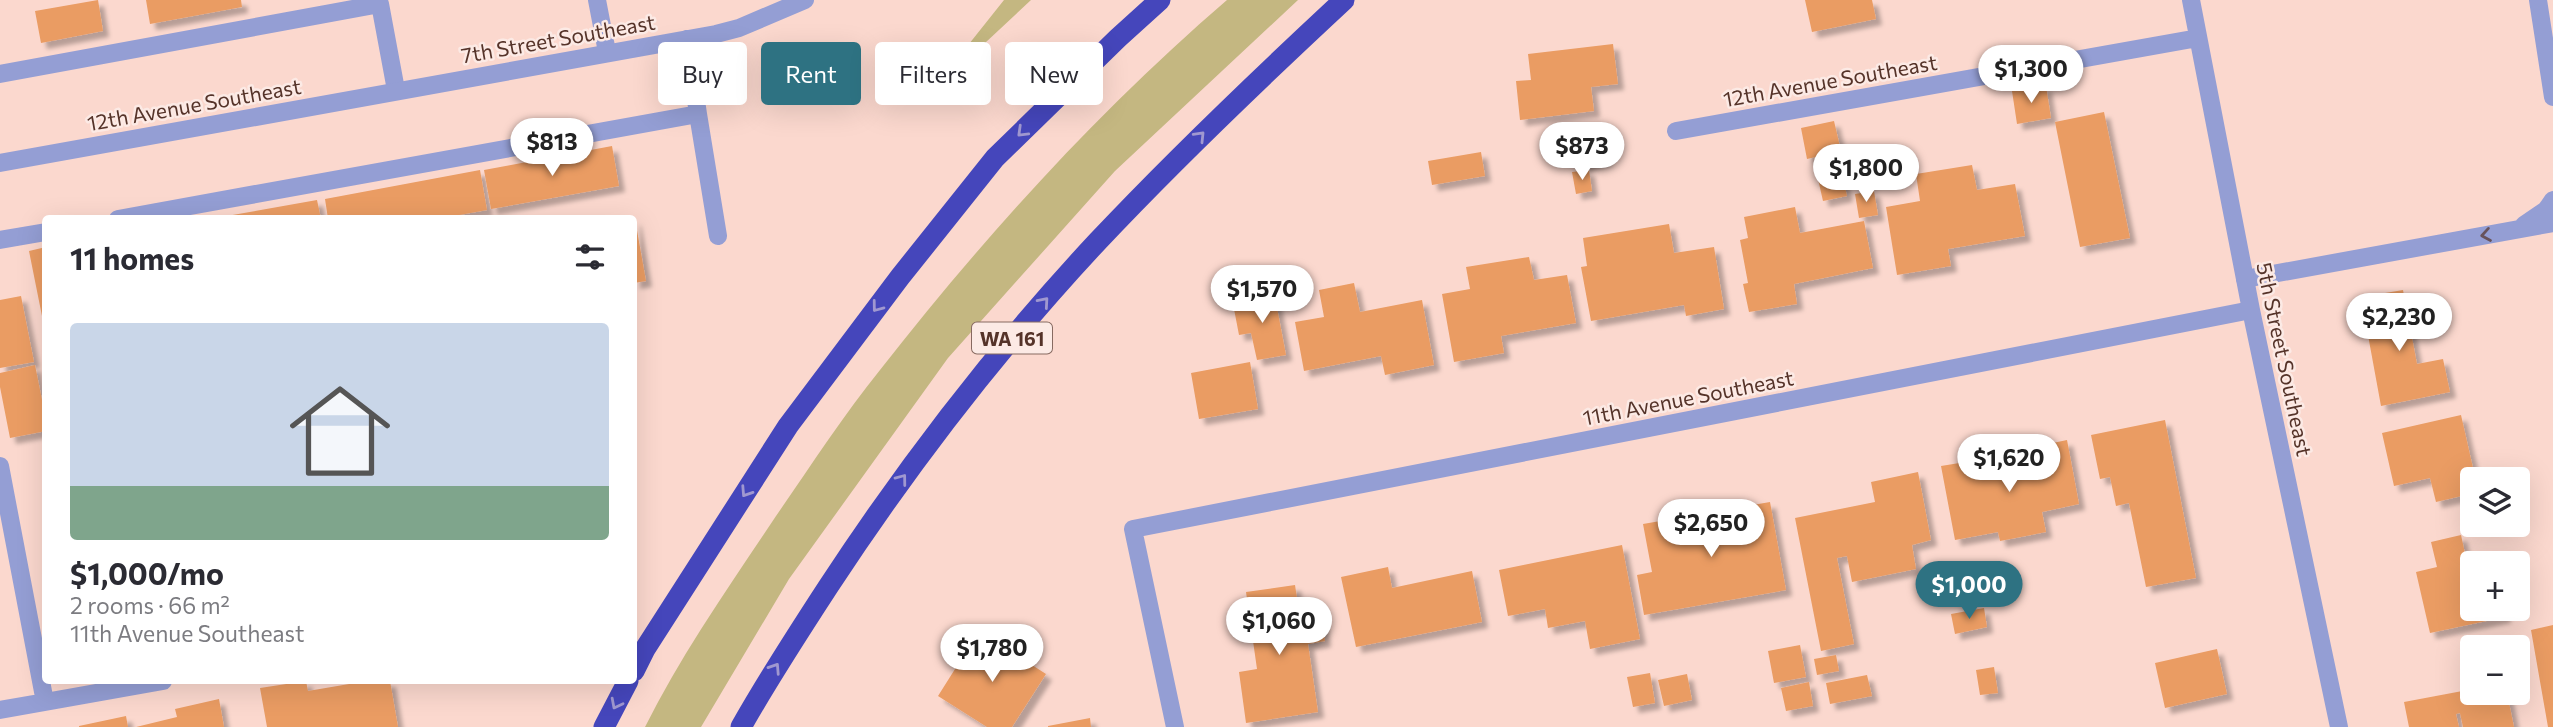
<!DOCTYPE html>
<html lang="en">
<head>
<meta charset="utf-8">
<style>
  :root { --surface:#fff; --page:#f2f2f3; --text:#2b2b33; --muted:#7c7c81; --accent:#2e7282 }
  body { margin:0; font-family:Commissioner,sans-serif; background:var(--page); color:var(--text); height:100vh; display:flex; flex-direction:column; font-size:26px; white-space:nowrap }
  * { box-sizing:border-box; margin:0 }
  p { font-size:23px; color:var(--muted) }
  .icon { flex:none; width:38px; height:38px; fill:none; stroke:currentColor; stroke-width:2; stroke-linecap:round; stroke-linejoin:round }
  .map { position:relative; flex:1; overflow:hidden }
  .details { position:absolute; left:42px; top:215px; width:595px; height:469px; display:flex; flex-direction:column; background:var(--surface); border-radius:7px; box-shadow:0 7px 28px #0002 }
  .details>* { flex:none }
  .guide { position:absolute; left:658px; top:42px; width:665px; height:63px; display:flex; gap:14px }
  .fabs { position:absolute; left:2460px; top:467px; display:grid; gap:14px }
  .fabs a { display:grid; place-items:center; width:70px; height:70px; border-radius:7px; background:var(--surface); box-shadow:0 7px 28px #0002; font-size:35px }
  .price { position:absolute; translate:-50% -60px; padding:0 16px; border-radius:24px; background:#fff; color:#222; font-size:23px; line-height:46px; filter:drop-shadow(0 2px 4px #0008) }
  .price::after { content:''; position:absolute; left:50%; top:42px; width:21px; height:16px; margin-left:-10px; background:inherit; clip-path:polygon(0 0,100% 0,50% 100%) }
  .price.selected { background:var(--accent); color:#fff }
  ul { padding:0; list-style:none }
  li { display:grid; align-content:center; gap:14px; height:371px; padding:0 28px }
  li span { display:grid; place-items:center; height:217px; border-radius:7px; color:#555 }
  li>.icon { margin-inline-start:auto }
  span .icon { width:126px; height:126px; fill:#fffc; stroke-width:1 }
  li b { font-size:30px }
  h2 { display:flex; justify-content:space-between; align-items:center; height:84px; padding:0 28px; font-size:30px }
  .chip { padding:0 24px; border-radius:7px; background:var(--surface); box-shadow:0 7px 28px #0002; font-size:24px; line-height:63px }
  .chip.selected { background:var(--accent); color:#fff }
  .map>svg:first-child { display:block }
  .green { fill:#c4b781 }
  .building { fill:#ea9c63; filter:url(#shadow) }
  .lines { fill:none; stroke-linecap:round; stroke-linejoin:round }
  .lane { stroke:#949ed4; stroke-width:18 }
  .street { stroke:#949ed4; stroke-width:18 }
  .highway { stroke:#4546bb; stroke-width:21 }
  .oneway { stroke:#a098d0 }
  .oneway2 { stroke:#68535c }
  .labels { text-anchor:middle; dominant-baseline:central; stroke-width:5; stroke-linejoin:round; paint-order:stroke }
  .shield { fill:#fceae5; stroke:#876a61; stroke-width:2 }
  .shield-label { font-size:19px; font-weight:bold; fill:#553329 }
  .street-label { font-size:21px; fill:#553329; stroke:#fceae5 }
</style>
</head>
<body>
<div class="map">
<svg width="2553" height="727" viewBox="0 0 2553 727">
  <defs>
    <filter id="shadow"><feDropShadow dx="6" dy="6" stdDeviation="2" flood-color="#0004"/></filter>
  </defs>
  <rect width="100%" height="100%" fill="#fbd8ce"/>
  <path class="green" d="M 1004,0 L 1031,0 L 926,98 Z
    M 1227,0 L 1298,0 L 1115,171 L 948,358 L 789,579 L 701,727 L 645,727 C 682,653 730,585 776,516 C 810,467 843,416 880,370 C 984,237 1099,110 1227,0 Z"/>
  <path class="building" d="M 98,0 L 103,31 L 41,43 L 35,11 Z
    M 146,0 L 241,0 L 242,7 L 150,24 Z
    M 1805,0 L 1872,0 L 1876,19 L 1812,32 Z
    M 1613,44 L 1618,84 L 1591,87 L 1594,111 L 1520,120 L 1516,81 L 1531,80 L 1528,54 Z
    M 2046,86 L 2051,118 L 2017,124 L 2012,91 Z
    M 2104,112 L 2130,238 L 2080,247 L 2055,122 Z
    M 1834,121 L 1841,151 L 1807,159 L 1801,128 Z
    M 1601,139 L 1606,160 L 1583,166 L 1578,145 Z
    M 612,146 L 619,186 L 491,209 L 484,170 Z
    M 1481,152 L 1485,176 L 1432,185 L 1428,161 Z
    M 1972,165 L 1977,190 L 2015,184 L 2025,236 L 1948,249 L 1951,266 L 1897,275 L 1886,207 L 1920,201 L 1916,174 Z
    M 480,170 L 487,210 L 437,219 L 328,219 L 325,199 Z
    M 1589,170 L 1592,191 L 1576,194 L 1572,172 Z
    M 1842,174 L 1847,196 L 1823,201 L 1818,179 Z
    M 1874,191 L 1878,215 L 1859,218 L 1855,194 Z
    M 317,200 L 321,219 L 221,219 L 221,217 Z
    M 1795,207 L 1800,233 L 1864,221 L 1873,268 L 1794,284 L 1797,304 L 1749,312 L 1743,284 L 1748,283 L 1740,240 L 1748,238 L 1744,217 Z
    M 635,219 L 646,281 L 634,283 L 634,220 Z
    M 1669,224 L 1674,253 L 1714,247 L 1724,309 L 1686,316 L 1684,305 L 1591,321 L 1581,267 L 1587,266 L 1583,238 Z
    M 46,247 L 46,326 L 44,326 L 29,251 Z
    M 1529,257 L 1534,280 L 1567,275 L 1576,323 L 1501,336 L 1504,353 L 1454,362 L 1442,294 L 1470,289 L 1466,267 Z
    M 1354,283 L 1360,312 L 1422,300 L 1434,365 L 1385,375 L 1381,356 L 1304,371 L 1295,322 L 1324,317 L 1319,290 Z
    M 2403,290 L 2417,364 L 2443,359 L 2450,392 L 2381,406 L 2361,297 Z
    M 1274,292 L 1286,355 L 1257,360 L 1251,333 L 1239,335 L 1234,309 L 1246,307 L 1244,297 Z
    M 21,296 L 34,362 L 0,368 L 0,300 Z
    M 1250,362 L 1258,409 L 1199,419 L 1191,373 Z
    M 35,365 L 46,420 L 46,431 L 10,438 L 0,387 L 0,373 Z
    M 2461,415 L 2473,468 L 2464,470 L 2470,494 L 2436,502 L 2430,478 L 2394,486 L 2382,433 Z
    M 2165,420 L 2196,578 L 2146,587 L 2129,503 L 2116,506 L 2110,477 L 2100,479 L 2091,435 Z
    M 2067,440 L 2079,504 L 2042,512 L 2046,532 L 2000,541 L 1998,532 L 1955,540 L 1941,466 L 1990,458 L 1992,468 L 2036,460 L 2034,447 Z
    M 1918,472 L 1931,540 L 1912,545 L 1916,569 L 1852,582 L 1847,556 L 1837,558 L 1854,644 L 1821,651 L 1795,518 L 1875,502 L 1871,482 Z
    M 1770,502 L 1786,590 L 1644,615 L 1637,575 L 1652,572 L 1643,524 Z
    M 2461,535 L 2466,558 L 2477,555 L 2479,564 L 2473,564 L 2473,609 L 2504,609 L 2505,617 L 2430,633 L 2416,572 L 2437,567 L 2431,542 Z
    M 1622,545 L 1640,639 L 1590,649 L 1585,621 L 1548,628 L 1545,609 L 1508,616 L 1499,570 Z
    M 1388,567 L 1392,588 L 1472,571 L 1482,622 L 1356,647 L 1341,577 Z
    M 1295,585 L 1301,624 L 1322,621 L 1325,641 L 1308,644 L 1318,712 L 1246,723 L 1239,672 L 1257,669 L 1246,592 Z
    M 1984,608 L 1987,627 L 1955,634 L 1951,614 Z
    M 2553,625 L 2553,727 L 2548,727 L 2531,630 Z
    M 979,631 L 1046,674 L 1012,727 L 987,727 L 938,696 Z
    M 1800,645 L 1806,677 L 1774,683 L 1768,651 Z
    M 2217,649 L 2227,694 L 2165,708 L 2155,663 Z
    M 1836,655 L 1839,671 L 1817,675 L 1814,659 Z
    M 1994,667 L 1998,693 L 1980,695 L 1976,670 Z
    M 1650,673 L 1655,703 L 1633,707 L 1627,677 Z
    M 1687,674 L 1692,700 L 1664,706 L 1658,680 Z
    M 1867,675 L 1872,696 L 1830,704 L 1826,683 Z
    M 306,681 L 308,691 L 355,683 L 355,681 L 390,681 L 398,727 L 267,727 L 260,688 Z
    M 1809,682 L 1813,706 L 1786,711 L 1781,688 Z
    M 2473,689 L 2473,693 L 2507,693 L 2514,727 L 2463,727 L 2460,713 L 2456,714 L 2459,727 L 2409,727 L 2404,702 Z
    M 219,699 L 224,727 L 136,727 L 177,717 L 175,709 Z
    M 126,716 L 128,727 L 79,727 L 79,726 Z
    M 1090,718 L 1091,727 L 1048,727 L 1048,726 Z"/>
  <g class="lines">
    <path class="lane" d="M 597,0 L 607,52
      M 2538,0 L 2553,97
      M 687,39 L 698,114
      M 0,74 L 380,4 L 396,90
      M 118,219 L 698,114 L 718,236
      M 2524,225 L 2546,210 L 2553,200
      M 0,240 L 46,232
      M 2245,279 L 2553,223
      M 0,466 L 45,702 L 163,681
      M 0,710 L 45,702"/>
    <path class="street" d="M 2191,0 L 2251,310 L 2339,727
      M 1676,131 L 2198,38
      M 0,163 L 716,34 L 739,28 L 805,0
      M 1175,727 L 1133,529 L 2251,310"/>
    <path class="highway" d="M 634,671 L 645,649 L 788,426 L 900,277 L 995,158 L 1118,38 L 1160,0
      M 604,727 L 628,681
      M 741,727 C 768,679 798,633 828,587 C 908,465 998,348 1098,241 C 1177,157 1260,78 1344,0"/>
  </g>
  <defs><path id="oneway-chevron" d="M-2-3.5L2.5 0L-2 3.5" fill="none" stroke-width="1.6" stroke-linecap="round" stroke-linejoin="round" transform="scale(1.75)"/></defs>
  <g class="oneway">
    <use href="#oneway-chevron" transform="translate(1022 132) rotate(136)"/>
    <use href="#oneway-chevron" transform="translate(1200 136) rotate(-46)"/>
    <use href="#oneway-chevron" transform="translate(1044 302) rotate(-49)"/>
    <use href="#oneway-chevron" transform="translate(877 307) rotate(127)"/>
    <use href="#oneway-chevron" transform="translate(902 479) rotate(-53)"/>
    <use href="#oneway-chevron" transform="translate(746 492) rotate(123)"/>
    <use href="#oneway-chevron" transform="translate(775 668) rotate(-57)"/>
    <use href="#oneway-chevron" transform="translate(616 704) rotate(117)"/>
  </g>
  <use class="oneway2" href="#oneway-chevron" transform="translate(2486 235) rotate(170)"/>
  <g class="labels">
    <rect class="shield" x="972" y="322.5" width="80" height="31" rx="5"/>
    <g class="shield-label">
      <text x="1012" y="338">WA 161</text>
    </g>
    <g class="street-label">
      <text transform="translate(558 38) rotate(-10)">7th Street Southeast</text>
      <text transform="translate(1830 80) rotate(-10)">12th Avenue Southeast</text>
      <text transform="translate(194 104) rotate(-10)">12th Avenue Southeast</text>
      <text transform="translate(2285 359) rotate(78)">5th Street Southeast</text>
      <text transform="translate(1688 397) rotate(-11)">11th Avenue Southeast</text>
    </g>
  </g>
</svg>
<div class="fabs">
<a><svg class="icon" aria-label="layers" viewBox="0 0 24 24"><path d="M12 4l9 5-9 5-9-5zM3 14l9 5 9-5"/></svg></a>
<a>+</a>
<a>−</a>
</div>
<b class="price" style="left:2031px;top:105px">$1,300</b>
<b class="price" style="left:552px;top:178px">$813</b>
<b class="price" style="left:1582px;top:182px">$873</b>
<b class="price" style="left:1866px;top:204px">$1,800</b>
<b class="price" style="left:1262px;top:325px">$1,570</b>
<b class="price" style="left:2399px;top:353px">$2,230</b>
<b class="price" style="left:2009px;top:494px">$1,620</b>
<b class="price" style="left:1711px;top:559px">$2,650</b>
<b class="price selected" style="left:1969px;top:621px">$1,000</b>
<b class="price" style="left:1279px;top:657px">$1,060</b>
<b class="price" style="left:992px;top:684px">$1,780</b>
<div class="guide">
<a class="chip">Buy</a>
<a class="chip selected">Rent</a>
<a class="chip">Filters</a>
<a class="chip">New</a>
</div>
<section class="details">
<h2>11 homes<svg class="icon" aria-label="filters" viewBox="0 0 24 24"><path d="M4 7h16M4 17h16"/><circle cx="9" cy="7" r="2"/><circle cx="15" cy="17" r="2"/></svg></h2>
<ul>
<li><span style="background:linear-gradient(#c9d6e8 75%,#7fa58c 0)"><svg class="icon" aria-label="home" viewBox="0 0 24 24"><path d="M3 11l9-7 9 7M6 9v11h12V9"/></svg></span><div><b>$1,000/mo</b><p>2 rooms · 66 m²</p><p>11th Avenue Southeast</p></div></li>
</ul>
</section>
</div>
</body>
</html>
